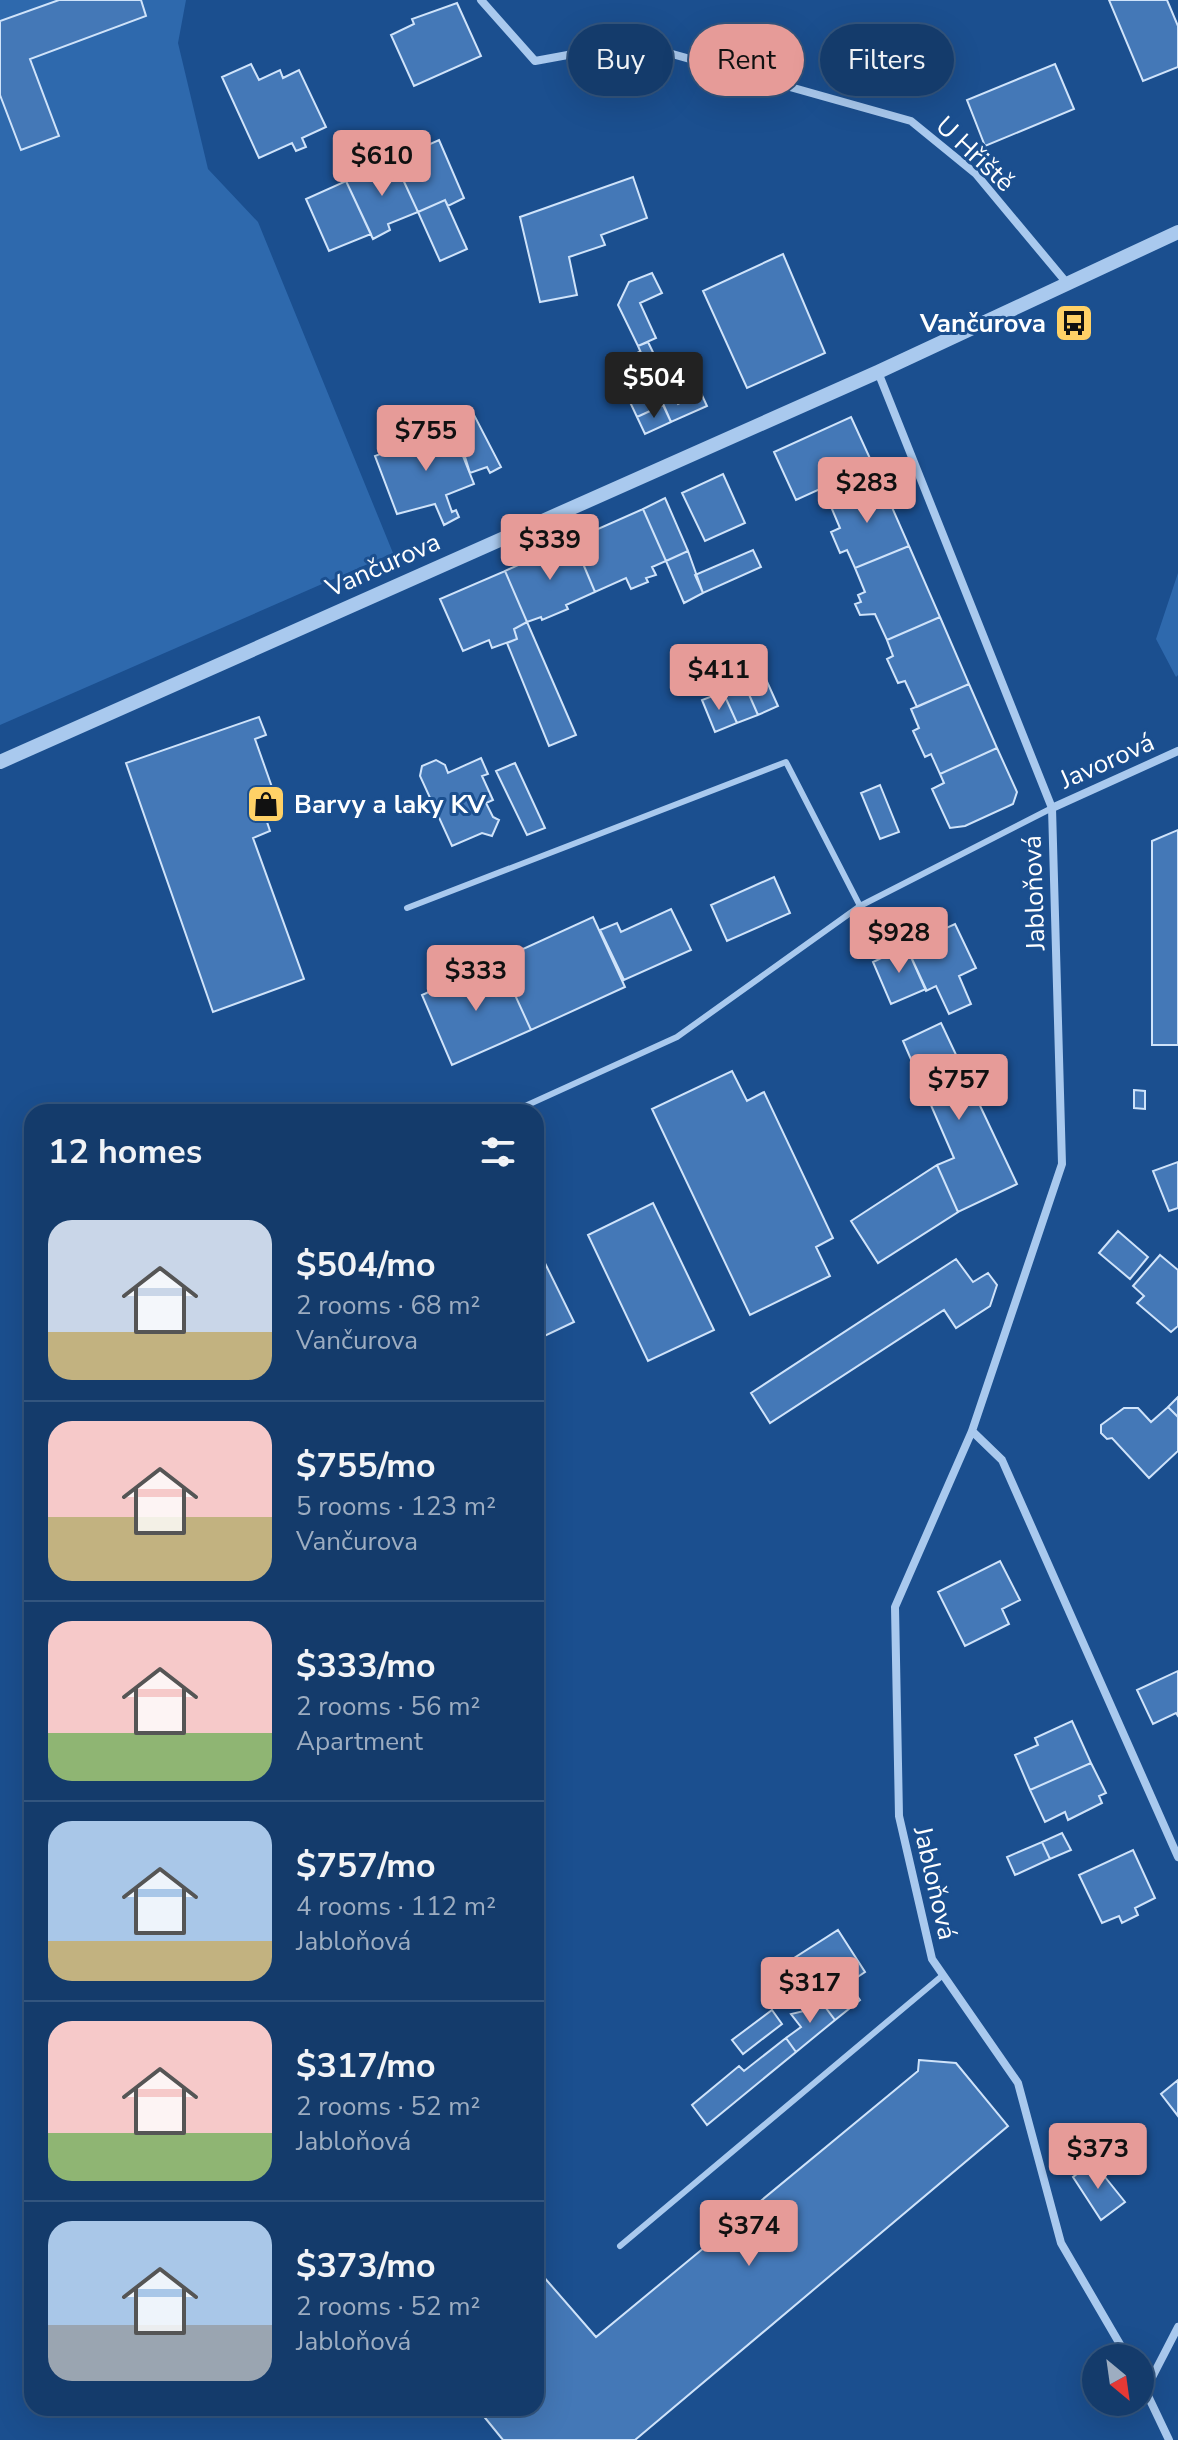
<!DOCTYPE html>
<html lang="en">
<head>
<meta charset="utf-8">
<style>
  :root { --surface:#143b6b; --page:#1d4271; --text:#f1f3f6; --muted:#9dadc1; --line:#33557e; --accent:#e69b98 }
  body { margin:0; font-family:"Nunito Sans",sans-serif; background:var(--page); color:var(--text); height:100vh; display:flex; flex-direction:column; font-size:30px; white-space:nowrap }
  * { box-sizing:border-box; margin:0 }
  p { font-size:26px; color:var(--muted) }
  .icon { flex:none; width:44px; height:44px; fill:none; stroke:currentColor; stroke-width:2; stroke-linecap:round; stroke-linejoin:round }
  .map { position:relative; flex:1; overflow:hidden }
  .side { position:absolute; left:24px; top:1104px; width:520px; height:1312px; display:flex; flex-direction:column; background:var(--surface); border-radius:24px; box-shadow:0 8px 32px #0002,0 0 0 2px var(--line) }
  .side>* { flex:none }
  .top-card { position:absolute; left:568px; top:24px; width:490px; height:72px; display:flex; gap:16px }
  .needle { width:52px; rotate:151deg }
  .tools { position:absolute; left:1082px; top:2344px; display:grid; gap:16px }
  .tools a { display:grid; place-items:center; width:72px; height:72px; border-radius:50%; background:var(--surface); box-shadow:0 8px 32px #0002,0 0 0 2px var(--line); font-size:40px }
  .price { position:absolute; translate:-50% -68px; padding:0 18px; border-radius:8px; background:var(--accent); color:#111; font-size:26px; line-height:52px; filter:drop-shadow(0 2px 4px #0008) }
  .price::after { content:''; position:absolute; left:50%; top:48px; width:24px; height:18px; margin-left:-12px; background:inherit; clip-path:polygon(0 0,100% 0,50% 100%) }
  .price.active { background:#222; color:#fff }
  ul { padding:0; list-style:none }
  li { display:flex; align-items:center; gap:24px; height:200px; padding:0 24px }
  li+li { border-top:2px solid var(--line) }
  li span { display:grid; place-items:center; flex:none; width:224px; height:160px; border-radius:24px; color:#555 }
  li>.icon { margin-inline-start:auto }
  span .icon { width:96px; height:96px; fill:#fffc; stroke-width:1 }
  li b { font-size:34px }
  h2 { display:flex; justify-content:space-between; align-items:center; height:96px; padding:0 24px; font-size:34px }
  .pill { padding:0 28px; border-radius:36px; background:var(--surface); box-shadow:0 8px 32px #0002,0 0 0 2px var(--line); font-size:28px; line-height:72px }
  .pill.active { background:var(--accent); color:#111 }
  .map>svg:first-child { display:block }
  .green { fill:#2e69ad }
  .building { fill:#4478b7; stroke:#cfe3fa; stroke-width:2 }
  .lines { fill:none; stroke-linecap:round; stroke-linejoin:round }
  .service { stroke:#a9c9ee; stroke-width:6 }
  .minor { stroke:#a9c9ee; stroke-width:8 }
  .tertiary { stroke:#a9c9ee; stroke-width:14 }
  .labels { text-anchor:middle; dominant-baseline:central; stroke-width:6; stroke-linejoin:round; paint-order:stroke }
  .street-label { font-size:26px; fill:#fff; stroke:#1b4f8f }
  .poi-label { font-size:26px; font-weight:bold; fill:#fff; stroke:#1b4f8f; text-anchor:end }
</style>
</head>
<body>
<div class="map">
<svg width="1178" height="2440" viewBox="0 0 1178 2440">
  <rect width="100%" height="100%" fill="#1b4f8f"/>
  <path class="green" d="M 0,0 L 186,0 L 178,43 L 208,169 L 258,222 L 393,553 L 0,725 Z
    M 1178,573 L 1178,675 L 1176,677 L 1156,639 Z"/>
  <path class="building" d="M 59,0 L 141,0 L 146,16 L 30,59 L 59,136 L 21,150 L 0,95 L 0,21 Z
    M 1109,0 L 1167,0 L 1178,26 L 1178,67 L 1143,81 Z
    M 457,3 L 481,56 L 414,86 L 391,35 L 414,24 L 412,19 Z
    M 251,64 L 259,80 L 280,70 L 283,78 L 299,70 L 326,127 L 302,138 L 306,147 L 296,151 L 292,143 L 259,158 L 222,77 Z
    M 1055,64 L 1074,109 L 985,146 L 967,100 Z
    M 439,140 L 464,198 L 448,206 L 445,200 L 418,212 L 394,160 Z
    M 394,160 L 418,212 L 388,224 L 390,230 L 373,239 L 346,181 Z
    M 633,177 L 647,218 L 601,235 L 605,245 L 569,257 L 577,295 L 540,302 L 520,217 Z
    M 346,181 L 371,234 L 329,251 L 306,199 Z
    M 445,200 L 467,249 L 440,261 L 418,212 Z
    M 783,254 L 825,353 L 747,388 L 703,291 Z
    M 652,273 L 662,293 L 640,303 L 656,338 L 638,346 L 618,305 L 629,282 Z
    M 648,342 L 678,404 L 701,393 L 707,406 L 671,422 L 638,346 Z
    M 639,352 L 648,370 L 621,383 L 613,364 Z
    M 648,370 L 656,388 L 629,400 L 621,383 Z
    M 656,388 L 663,405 L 637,417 L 629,400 Z
    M 663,405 L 671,422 L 645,434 L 637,417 Z
    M 459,408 L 472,411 L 501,467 L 490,473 L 487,467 L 470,473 L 461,444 L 449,423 L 451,413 Z
    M 851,417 L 873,465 L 796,500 L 774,452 Z
    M 451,426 L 474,484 L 446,495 L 452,512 L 456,510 L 459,517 L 444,525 L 435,504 L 397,514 L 375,456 Z
    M 723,474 L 745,523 L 705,541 L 682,493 Z
    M 880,480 L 909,546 L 855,568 L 847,550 L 840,553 L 831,532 L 840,528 L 829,502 Z
    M 665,498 L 688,551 L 666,561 L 643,509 Z
    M 643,509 L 666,561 L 652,567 L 656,575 L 646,578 L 648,582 L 631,589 L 626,578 L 595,592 L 573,540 Z
    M 573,540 L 595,592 L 566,605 L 568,609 L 542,620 L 541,617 L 527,622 L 505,571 Z
    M 909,546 L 940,617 L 887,640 L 875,614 L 860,615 L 855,604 L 861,602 L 858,595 L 865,592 L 855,568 Z
    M 753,550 L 761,567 L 703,593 L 695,575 Z
    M 688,551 L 703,593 L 684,603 L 666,561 Z
    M 505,571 L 527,622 L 514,629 L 517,639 L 492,648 L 489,640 L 463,651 L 440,599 Z
    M 940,617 L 969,684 L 917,707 L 905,681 L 898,683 L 887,659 L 893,656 L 887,640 Z
    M 527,622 L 576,735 L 549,746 L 507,643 L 517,639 L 514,629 Z
    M 764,675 L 778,706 L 758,715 L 744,683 Z
    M 744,683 L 758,715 L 737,723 L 723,692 Z
    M 969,684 L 997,748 L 940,774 L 931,754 L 925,757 L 913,731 L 919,728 L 911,709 Z
    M 723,692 L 737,723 L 715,732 L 702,700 Z
    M 259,717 L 266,735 L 255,739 L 273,790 L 258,795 L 270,831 L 253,838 L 304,979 L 213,1012 L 126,763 Z
    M 997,748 L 1017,792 L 1013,804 L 965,826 L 950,828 L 932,789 L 944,783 L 940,774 Z
    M 481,758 L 488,774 L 482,776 L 493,800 L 486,803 L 493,817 L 499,820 L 492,836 L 482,833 L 452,846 L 420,776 L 422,766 L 436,760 L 445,765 L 448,773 Z
    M 515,763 L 545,828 L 527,835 L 496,771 Z
    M 880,785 L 899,832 L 880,839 L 861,793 Z
    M 1178,830 L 1178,1045 L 1152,1045 L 1152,841 Z
    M 774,877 L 790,913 L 727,941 L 711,905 Z
    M 671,909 L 691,950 L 624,980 L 600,930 L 617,923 L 621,932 Z
    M 593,917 L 625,987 L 531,1030 L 499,960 Z
    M 955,924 L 976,968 L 959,976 L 971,1004 L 949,1014 L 936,986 L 926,991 L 906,946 Z
    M 906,946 L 926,989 L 891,1004 L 873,962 Z
    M 499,960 L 531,1030 L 452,1065 L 422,995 Z
    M 941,1023 L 1017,1184 L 958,1212 L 937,1165 L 954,1158 L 903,1041 Z
    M 732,1071 L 747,1101 L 764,1092 L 833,1238 L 816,1247 L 830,1276 L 750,1315 L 652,1109 Z
    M 1134,1090 L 1145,1091 L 1145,1109 L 1134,1108 Z
    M 1178,1162 L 1178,1208 L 1169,1211 L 1153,1171 Z
    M 937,1165 L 958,1212 L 878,1263 L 851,1221 Z
    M 653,1203 L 714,1330 L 648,1361 L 588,1235 Z
    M 1118,1231 L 1148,1257 L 1130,1279 L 1099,1253 Z
    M 539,1251 L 574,1322 L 536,1340 L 536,1252 Z
    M 1160,1255 L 1178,1270 L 1178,1326 L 1171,1332 L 1137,1303 L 1144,1296 L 1133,1286 Z
    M 956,1259 L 973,1282 L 988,1273 L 997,1285 L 990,1306 L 956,1328 L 944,1310 L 770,1423 L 751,1393 Z
    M 1178,1397 L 1178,1417 L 1168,1407 Z
    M 1168,1407 L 1178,1417 L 1178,1451 L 1149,1478 L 1112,1438 L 1107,1439 L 1101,1433 L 1101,1425 L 1124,1408 L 1138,1408 L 1151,1422 Z
    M 1000,1561 L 1020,1600 L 1002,1609 L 1009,1624 L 965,1646 L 938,1592 Z
    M 1178,1671 L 1178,1716 L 1176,1713 L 1153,1724 L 1137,1690 Z
    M 1072,1721 L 1091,1763 L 1030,1790 L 1015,1755 L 1038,1745 L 1035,1738 Z
    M 1091,1763 L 1106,1793 L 1099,1796 L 1102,1803 L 1068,1820 L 1065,1812 L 1045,1822 L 1030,1790 Z
    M 1062,1833 L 1071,1850 L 1050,1859 L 1042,1842 Z
    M 1042,1842 L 1050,1859 L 1015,1875 L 1007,1857 Z
    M 1133,1850 L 1155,1898 L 1135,1908 L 1138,1915 L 1122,1923 L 1119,1916 L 1102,1923 L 1079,1875 Z
    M 838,1930 L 865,1972 L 808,2010 L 780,1967 Z
    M 848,1983 L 860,2000 L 835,2020 L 820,2000 Z
    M 820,2000 L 835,2020 L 796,2052 L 786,2038 L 801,2027 L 791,2014 L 808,2010 Z
    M 772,2010 L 782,2024 L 743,2054 L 732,2040 Z
    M 786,2038 L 796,2052 L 707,2125 L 692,2105 L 739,2066 L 744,2071 Z
    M 919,2060 L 956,2063 L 1008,2126 L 635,2440 L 503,2440 L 477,2408 L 536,2408 L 536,2268 L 596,2337 L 918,2071 Z
    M 1178,2080 L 1178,2116 L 1161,2094 Z
    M 1093,2162 L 1125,2202 L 1101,2220 L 1073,2177 Z"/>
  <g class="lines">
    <path class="service" d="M 407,908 L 786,762 L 860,906 L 1052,808
      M 512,1112 L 677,1037 L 860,906
      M 620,2246 L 943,1975"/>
    <path class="minor" d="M 481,0 L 535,61 L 633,43 L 911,121 L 976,174 L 1066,282
      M 878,372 L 1052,808 L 1062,1164 L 972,1431 L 895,1607 L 899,1816 L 932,1959 L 1018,2083 L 1061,2243 L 1128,2358
      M 1052,808 L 1178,751
      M 972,1431 L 1002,1460 L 1178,1857
      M 1140,2379 L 1169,2440
      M 1146,2389 L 1178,2327"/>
    <path class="tertiary" d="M 0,762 L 878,372 L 1178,232"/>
  </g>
  <defs>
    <g id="bus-square" transform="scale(2)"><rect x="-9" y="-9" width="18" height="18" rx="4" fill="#ffd166" stroke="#1b4f8f"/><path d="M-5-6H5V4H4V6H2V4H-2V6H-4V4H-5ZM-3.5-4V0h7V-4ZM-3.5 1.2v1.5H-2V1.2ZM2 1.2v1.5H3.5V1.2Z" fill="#111"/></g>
    <g id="shop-square" transform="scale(2)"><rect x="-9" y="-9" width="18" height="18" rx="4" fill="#ffd166" stroke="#1b4f8f"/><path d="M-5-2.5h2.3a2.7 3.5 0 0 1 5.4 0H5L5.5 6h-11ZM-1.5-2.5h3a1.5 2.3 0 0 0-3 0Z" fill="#111"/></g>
  </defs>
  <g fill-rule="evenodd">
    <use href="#bus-square" x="1074" y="323"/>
    <use href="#shop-square" x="266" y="804"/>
  </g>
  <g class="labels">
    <g class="street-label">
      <text transform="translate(975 154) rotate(43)">U Hřiště</text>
      <text transform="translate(383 565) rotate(-24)">Vančurova</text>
      <text transform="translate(1107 761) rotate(-24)">Javorová</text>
      <text transform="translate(1034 893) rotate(-92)">Jabloňová</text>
      <text transform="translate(935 1883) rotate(77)">Jabloňová</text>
    </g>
    <g class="poi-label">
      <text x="1046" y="323">Vančurova</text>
      <text x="294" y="804" text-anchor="start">Barvy a laky KV</text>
    </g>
  </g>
</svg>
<div class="tools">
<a><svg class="needle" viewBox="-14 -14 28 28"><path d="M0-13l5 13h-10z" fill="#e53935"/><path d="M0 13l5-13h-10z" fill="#9dadc1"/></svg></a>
</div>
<b class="price" style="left:382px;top:198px">$610</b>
<b class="price active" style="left:654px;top:420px">$504</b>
<b class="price" style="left:426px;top:473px">$755</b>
<b class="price" style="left:867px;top:525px">$283</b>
<b class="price" style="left:550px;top:582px">$339</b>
<b class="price" style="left:719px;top:712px">$411</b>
<b class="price" style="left:899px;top:975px">$928</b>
<b class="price" style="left:476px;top:1013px">$333</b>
<b class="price" style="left:959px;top:1122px">$757</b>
<b class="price" style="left:810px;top:2025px">$317</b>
<b class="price" style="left:1098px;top:2191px">$373</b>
<b class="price" style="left:749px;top:2268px">$374</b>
<div class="top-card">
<a class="pill">Buy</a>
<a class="pill active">Rent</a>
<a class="pill">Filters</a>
</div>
<section class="side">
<h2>12 homes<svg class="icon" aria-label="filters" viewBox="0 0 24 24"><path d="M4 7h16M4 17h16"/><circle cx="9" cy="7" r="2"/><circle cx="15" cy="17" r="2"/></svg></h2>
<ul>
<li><span style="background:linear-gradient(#c9d6e8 70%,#c2b280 0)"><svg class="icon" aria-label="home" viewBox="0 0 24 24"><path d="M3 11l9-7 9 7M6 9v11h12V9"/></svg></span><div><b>$504/mo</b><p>2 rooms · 68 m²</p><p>Vančurova</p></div></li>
<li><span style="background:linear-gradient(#f6c9c9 60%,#c2b280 0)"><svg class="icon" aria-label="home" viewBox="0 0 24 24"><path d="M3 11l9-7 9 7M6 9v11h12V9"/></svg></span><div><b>$755/mo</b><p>5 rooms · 123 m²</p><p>Vančurova</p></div></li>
<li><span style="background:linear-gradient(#f6c9c9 70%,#8fb573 0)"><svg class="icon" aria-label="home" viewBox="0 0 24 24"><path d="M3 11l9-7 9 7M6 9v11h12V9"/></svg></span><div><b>$333/mo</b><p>2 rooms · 56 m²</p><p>Apartment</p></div></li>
<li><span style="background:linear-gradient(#a9c7e8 75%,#c2b280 0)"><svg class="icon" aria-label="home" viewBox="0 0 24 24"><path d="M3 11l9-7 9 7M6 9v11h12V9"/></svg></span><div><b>$757/mo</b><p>4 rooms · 112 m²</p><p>Jabloňová</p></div></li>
<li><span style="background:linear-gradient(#f6c9c9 70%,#8fb573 0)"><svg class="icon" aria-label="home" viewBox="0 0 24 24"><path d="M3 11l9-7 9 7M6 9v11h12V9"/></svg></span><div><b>$317/mo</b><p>2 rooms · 52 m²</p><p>Jabloňová</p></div></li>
<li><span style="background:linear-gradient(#a9c7e8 65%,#9aa5b1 0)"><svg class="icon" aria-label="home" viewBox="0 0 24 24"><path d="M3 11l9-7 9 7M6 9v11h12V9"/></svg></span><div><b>$373/mo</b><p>2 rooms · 52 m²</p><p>Jabloňová</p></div></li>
</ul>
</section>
</div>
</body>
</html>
